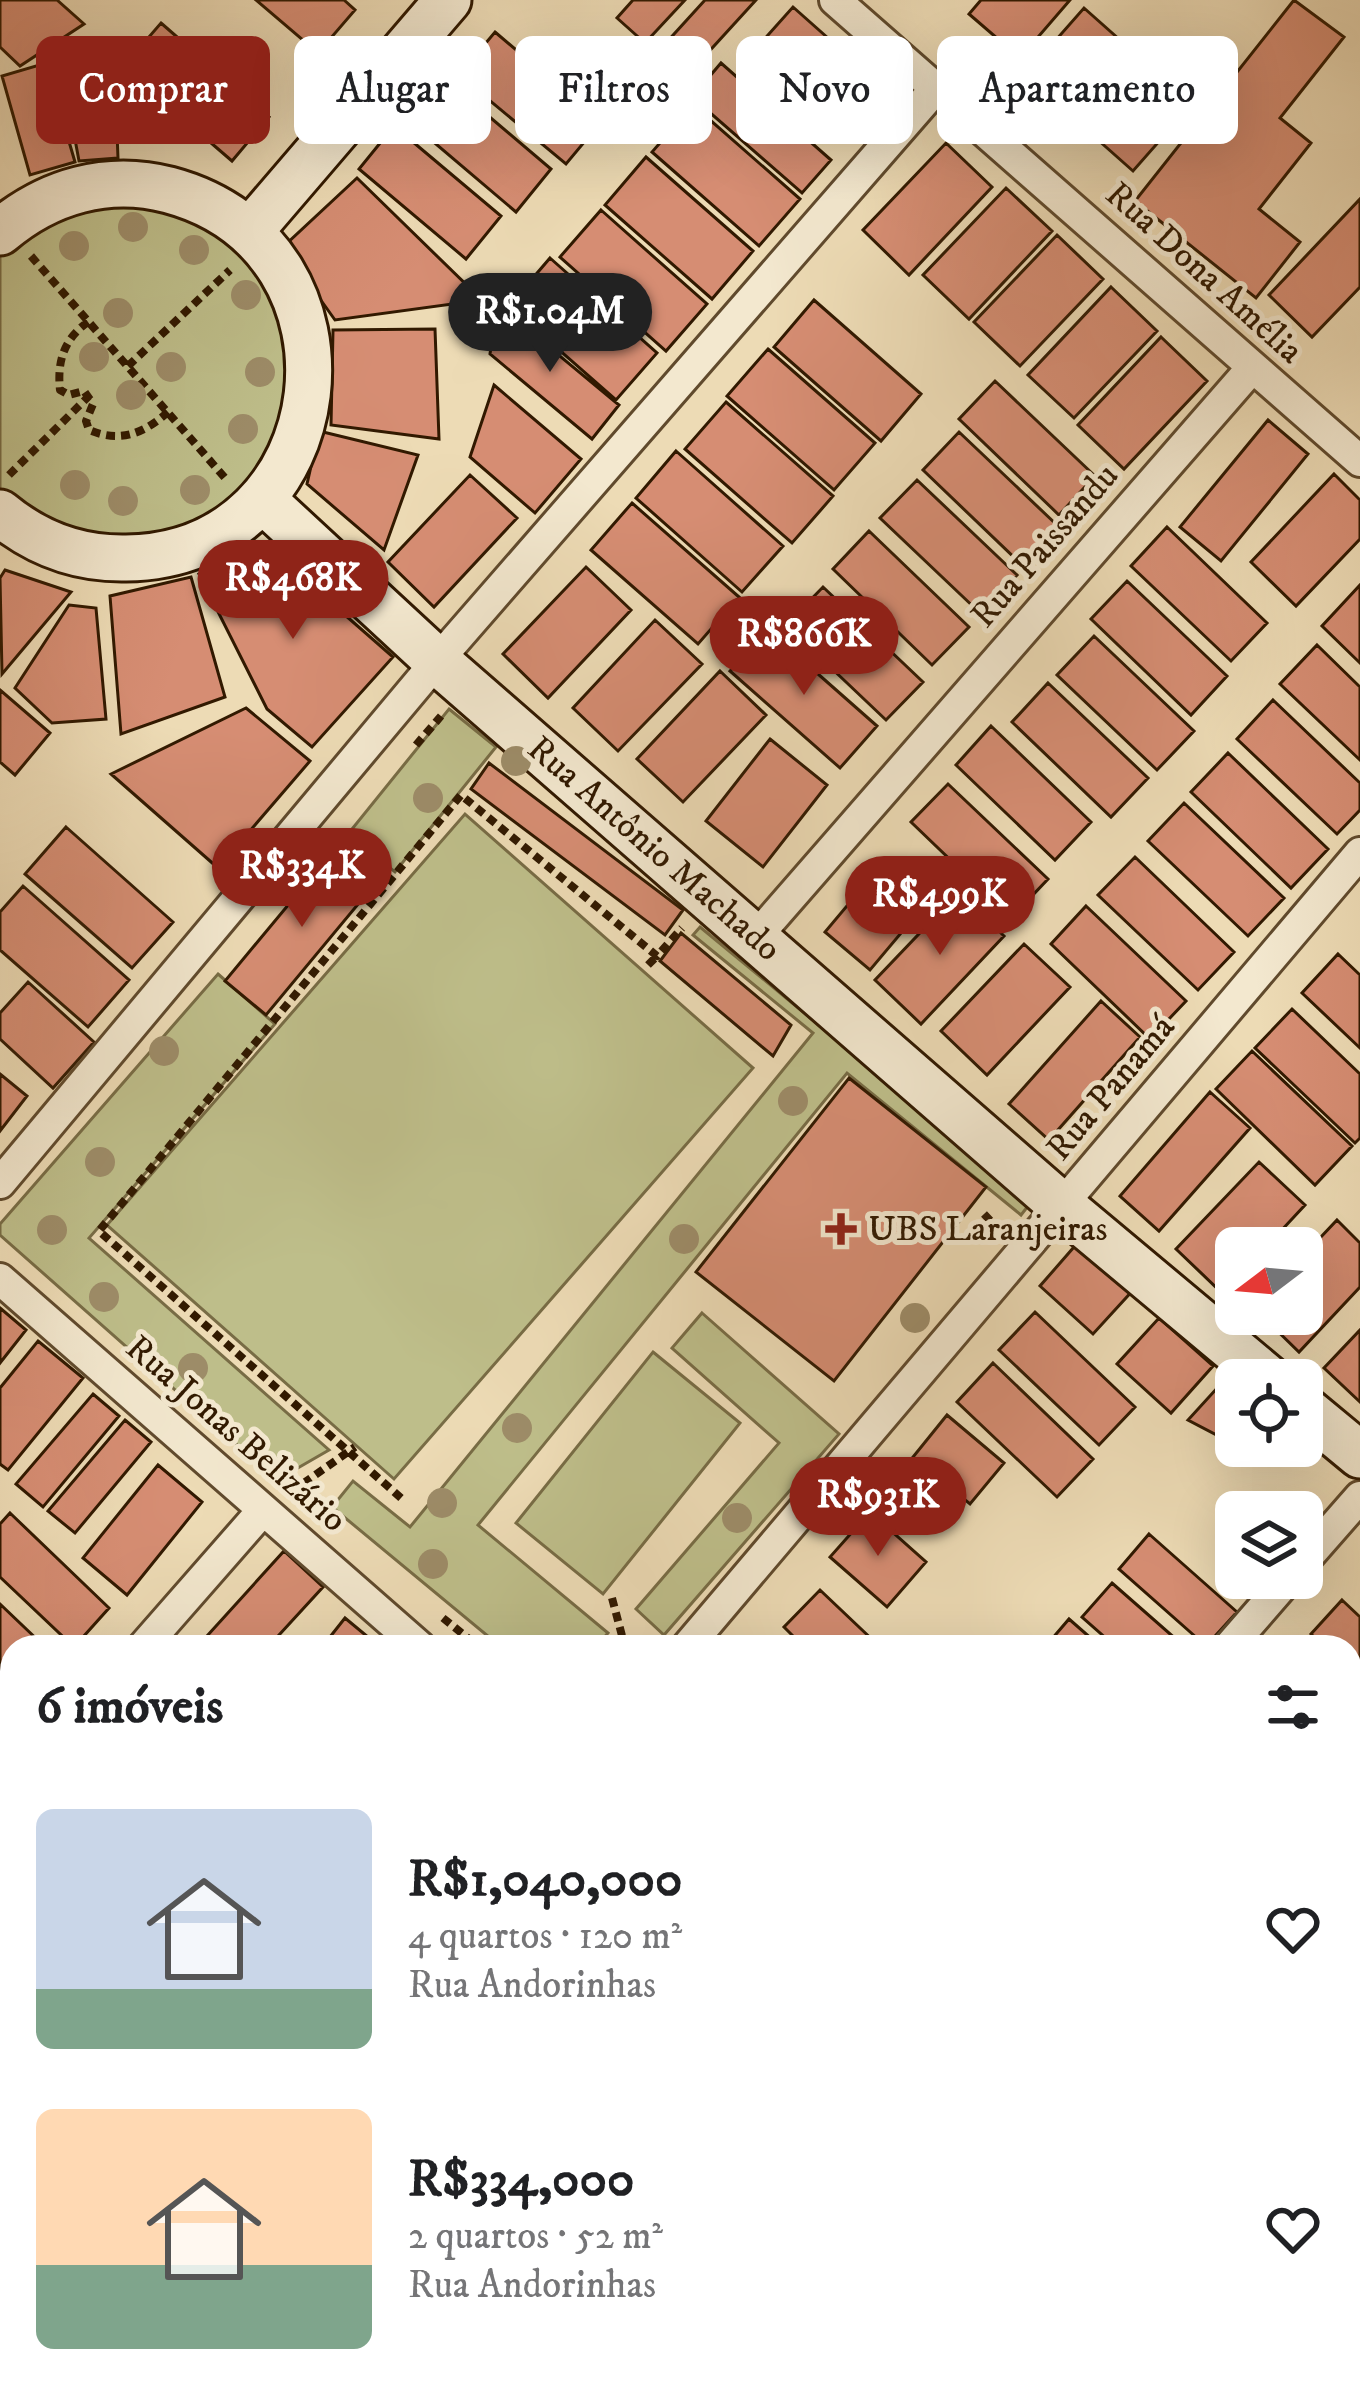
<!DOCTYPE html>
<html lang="pt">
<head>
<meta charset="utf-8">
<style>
  :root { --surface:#fff; --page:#f2f2f2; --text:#202124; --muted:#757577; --accent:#8f2418 }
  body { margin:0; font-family:"IM FELL DW Pica",serif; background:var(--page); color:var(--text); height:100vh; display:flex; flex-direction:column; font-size:45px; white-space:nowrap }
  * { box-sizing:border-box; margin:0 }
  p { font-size:39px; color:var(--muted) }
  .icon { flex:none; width:66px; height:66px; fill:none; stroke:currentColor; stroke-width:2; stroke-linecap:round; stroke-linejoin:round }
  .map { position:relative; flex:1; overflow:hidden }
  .panel { position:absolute; left:0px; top:1635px; width:1362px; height:771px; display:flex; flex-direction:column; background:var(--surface); border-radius:36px 36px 0 0; box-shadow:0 12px 48px #0002 }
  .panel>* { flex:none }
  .guide { position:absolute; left:36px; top:36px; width:1290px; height:108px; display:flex; gap:24px }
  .needle { width:78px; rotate:254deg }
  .buttons { position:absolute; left:1215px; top:1227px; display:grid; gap:24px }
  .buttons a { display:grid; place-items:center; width:108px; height:108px; border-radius:18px; background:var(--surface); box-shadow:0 12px 48px #0002; font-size:60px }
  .price { position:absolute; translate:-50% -102px; padding:0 27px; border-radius:42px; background:var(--accent); color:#fff; font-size:39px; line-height:78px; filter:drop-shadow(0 3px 6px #0008) }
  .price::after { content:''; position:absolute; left:50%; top:72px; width:36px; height:27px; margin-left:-18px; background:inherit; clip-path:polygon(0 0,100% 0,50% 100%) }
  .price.on { background:#222; color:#fff }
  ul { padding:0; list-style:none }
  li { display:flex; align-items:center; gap:36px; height:300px; padding:0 36px }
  li span { display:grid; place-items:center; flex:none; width:336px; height:240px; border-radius:18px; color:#555 }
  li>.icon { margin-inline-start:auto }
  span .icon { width:144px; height:144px; fill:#fffc; stroke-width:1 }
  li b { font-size:51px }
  h2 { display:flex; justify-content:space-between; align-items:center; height:144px; padding:0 36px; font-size:51px }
  .pill { padding:0 42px; border-radius:18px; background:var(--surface); box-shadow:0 12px 48px #0002; font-size:42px; line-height:108px }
  .pill.on { background:var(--accent); color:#fff }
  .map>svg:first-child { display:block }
  .green { fill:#bebe8a; stroke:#786c45; stroke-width:3 }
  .building { fill:#d68d73; stroke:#311900; stroke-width:3 }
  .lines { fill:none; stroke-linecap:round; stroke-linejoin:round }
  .street-casing { stroke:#604a2d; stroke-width:36 }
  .secondary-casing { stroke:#311900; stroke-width:51 }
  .path { stroke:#311900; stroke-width:8; stroke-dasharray:9 6; stroke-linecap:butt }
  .street { stroke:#f3e8cf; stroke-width:30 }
  .secondary { stroke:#f3e8cf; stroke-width:45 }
  .tree { fill:#9d8c68 }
  .poi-dot { fill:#8f2418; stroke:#f3e8cf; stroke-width:4.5 }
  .labels { text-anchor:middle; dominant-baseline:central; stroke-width:10; stroke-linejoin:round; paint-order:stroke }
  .street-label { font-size:36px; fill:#311900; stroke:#f3e8cf }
  .poi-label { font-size:36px; fill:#311900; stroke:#f3e8cf; text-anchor:start }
</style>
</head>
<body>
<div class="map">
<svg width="1360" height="2404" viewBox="0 0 1360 2404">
  <rect width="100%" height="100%" fill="#eddbb5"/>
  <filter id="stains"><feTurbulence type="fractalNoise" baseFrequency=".00167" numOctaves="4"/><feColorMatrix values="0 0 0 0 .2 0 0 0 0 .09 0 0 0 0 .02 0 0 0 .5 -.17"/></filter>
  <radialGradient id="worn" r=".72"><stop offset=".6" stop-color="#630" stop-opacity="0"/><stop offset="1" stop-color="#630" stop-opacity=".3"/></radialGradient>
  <path class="green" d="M 153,196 L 251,248 L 299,348 L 280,456 L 199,533 L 90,546 L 0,496 L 0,246 L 35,217 Z
    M 449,709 L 496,747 L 395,872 L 348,834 Z
    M 465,814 L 753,1068 L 394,1479 L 107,1225 Z
    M 700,927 L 1032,1201 L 1021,1215 L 847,1073 L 478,1525 L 608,1633 L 596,1647 L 501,1647 L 332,1507 L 353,1481 L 410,1527 L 813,1033 L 693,935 Z
    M 218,974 L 275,1024 L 89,1238 L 329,1450 L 277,1480 L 0,1235 L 0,1224 Z
    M 702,1313 L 839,1434 L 664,1635 L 636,1609 L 779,1443 L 672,1348 Z
    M 653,1352 L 740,1423 L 603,1594 L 516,1523 Z"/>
  <path class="building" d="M 0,0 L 57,0 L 84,24 L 20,66 L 0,47 Z
    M 256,0 L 344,0 L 355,10 L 318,53 Z
    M 633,0 L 685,0 L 645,43 L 617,18 Z
    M 705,0 L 756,0 L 682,81 L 655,55 Z
    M 981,0 L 1070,0 L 1020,58 L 969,14 Z
    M 1294,0 L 1344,37 L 1280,118 L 1311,143 L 1259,209 L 1300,242 L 1256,298 L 1135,201 Z
    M 793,7 L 883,87 L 841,135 L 751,54 Z
    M 1084,8 L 1192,104 L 1133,171 L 1025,75 Z
    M 161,23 L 269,117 L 232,161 L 123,67 Z
    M 495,32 L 601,122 L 566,164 L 459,75 Z
    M 114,56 L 118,158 L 79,161 L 60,58 Z
    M 46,63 L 75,162 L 30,175 L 2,76 Z
    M 721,63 L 831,160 L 802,193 L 692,97 Z
    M 445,79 L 551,169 L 516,212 L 410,122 Z
    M 693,105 L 800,199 L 759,246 L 652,152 Z
    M 394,126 L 501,216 L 466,259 L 359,169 Z
    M 946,143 L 992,187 L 909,275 L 863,230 Z
    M 646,157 L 753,251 L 712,299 L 605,205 Z
    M 357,178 L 482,300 L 335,320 L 283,247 Z
    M 1006,188 L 1052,231 L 969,319 L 923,275 Z
    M 1360,199 L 1360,287 L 1312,337 L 1269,295 Z
    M 601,210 L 707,304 L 666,351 L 560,257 Z
    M 1057,235 L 1103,279 L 1020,366 L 974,322 Z
    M 550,258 L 657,353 L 616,400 L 509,306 Z
    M 1111,287 L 1157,331 L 1074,418 L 1028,375 Z
    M 814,300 L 921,394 L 881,441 L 774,347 Z
    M 497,304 L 619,405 L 592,439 L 490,354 Z
    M 435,329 L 439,439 L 331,425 L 333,330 Z
    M 1161,337 L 1207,381 L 1124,469 L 1078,425 Z
    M 768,349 L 875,443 L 834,490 L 727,396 Z
    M 995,381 L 1095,476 L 1059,515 L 959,419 Z
    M 494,385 L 581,459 L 535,513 L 470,457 Z
    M 726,402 L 833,496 L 792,543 L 685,449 Z
    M 1268,420 L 1308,454 L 1221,561 L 1180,527 Z
    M 319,431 L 418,455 L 384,550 L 307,484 Z
    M 959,432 L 1059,527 L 1023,566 L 923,470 Z
    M 676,451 L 783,546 L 742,592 L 636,498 Z
    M 1334,474 L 1360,500 L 1360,539 L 1296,606 L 1251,562 Z
    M 470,475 L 517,518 L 434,607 L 388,562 Z
    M 917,480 L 1017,575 L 980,613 L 880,518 Z
    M 632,503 L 739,597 L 698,644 L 591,550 Z
    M 1167,527 L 1267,623 L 1231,661 L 1131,566 Z
    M 869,531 L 969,627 L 932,665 L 833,569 Z
    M 265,545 L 393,657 L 312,747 L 267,709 L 199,574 Z
    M 586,567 L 631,610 L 548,698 L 503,654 Z
    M 5,570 L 71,592 L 2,674 L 0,578 Z
    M 191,577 L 225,697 L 121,734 L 110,596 Z
    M 1127,581 L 1227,676 L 1191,715 L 1091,619 Z
    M 1360,585 L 1360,663 L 1322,626 Z
    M 823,587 L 923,682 L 886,720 L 786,625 Z
    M 69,605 L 96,608 L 106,719 L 52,723 L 15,688 Z
    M 655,620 L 702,664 L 618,751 L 573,708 Z
    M 767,629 L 877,726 L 840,768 L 730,671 Z
    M 1094,636 L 1194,731 L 1157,770 L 1057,675 Z
    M 1317,645 L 1360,687 L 1360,760 L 1280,684 Z
    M 720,671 L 766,715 L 683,802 L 637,759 Z
    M 1048,683 L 1148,778 L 1111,817 L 1012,722 Z
    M 0,690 L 50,733 L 15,775 L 0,762 Z
    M 1273,700 L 1360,783 L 1360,810 L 1337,834 L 1237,739 Z
    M 246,708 L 310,761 L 218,868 L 111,774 Z
    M 991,726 L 1091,822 L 1055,860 L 956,765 Z
    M 770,739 L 827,785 L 763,867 L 706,821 Z
    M 1228,753 L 1328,849 L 1291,888 L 1191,792 Z
    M 489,763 L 683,910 L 665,935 L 471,789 Z
    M 948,784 L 1048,879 L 1011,918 L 911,822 Z
    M 1184,803 L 1284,898 L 1248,936 L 1148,841 Z
    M 66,827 L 173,922 L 132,968 L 25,874 Z
    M 338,845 L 379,879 L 266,1015 L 225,981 Z
    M 1135,857 L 1234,952 L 1198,990 L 1098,895 Z
    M 883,863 L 928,901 L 870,970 L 825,932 Z
    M 23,886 L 129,980 L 88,1027 L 0,950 L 0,912 Z
    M 959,892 L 1004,936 L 921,1024 L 875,980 Z
    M 1086,906 L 1186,1001 L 1150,1039 L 1051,944 Z
    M 681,933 L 791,1025 L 773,1056 L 660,961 Z
    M 1024,944 L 1070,987 L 987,1075 L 941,1031 Z
    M 1338,954 L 1360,975 L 1360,1048 L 1302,993 Z
    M 28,982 L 94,1042 L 53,1088 L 0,1039 L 0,1013 Z
    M 1101,1001 L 1140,1037 L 1049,1140 L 1009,1104 Z
    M 1292,1009 L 1360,1074 L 1360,1138 L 1355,1143 L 1255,1048 Z
    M 1252,1051 L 1352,1146 L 1315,1185 L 1216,1089 Z
    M 0,1074 L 27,1096 L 0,1131 Z
    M 849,1078 L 986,1187 L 834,1381 L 696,1272 Z
    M 1210,1092 L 1250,1128 L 1159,1231 L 1120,1196 Z
    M 1259,1162 L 1305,1205 L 1265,1248 L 1236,1248 L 1236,1278 L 1222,1293 L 1176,1249 Z
    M 1337,1220 L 1360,1243 L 1360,1287 L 1299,1352 L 1260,1314 L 1302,1314 L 1302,1257 Z
    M 1081,1239 L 1135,1288 L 1093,1334 L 1040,1286 Z
    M 0,1308 L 26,1330 L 0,1363 Z
    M 1035,1312 L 1135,1407 L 1099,1445 L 999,1350 Z
    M 1159,1318 L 1213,1366 L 1171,1413 L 1117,1364 Z
    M 1360,1330 L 1360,1402 L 1324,1368 Z
    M 38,1341 L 83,1378 L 8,1470 L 0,1464 L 0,1388 Z
    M 993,1363 L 1093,1459 L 1057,1497 L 957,1402 Z
    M 1229,1375 L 1236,1381 L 1236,1438 L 1232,1443 L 1188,1420 Z
    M 93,1394 L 119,1416 L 43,1507 L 16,1484 Z
    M 947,1415 L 1004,1463 L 970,1504 L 913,1457 Z
    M 125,1420 L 151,1442 L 75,1533 L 48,1511 Z
    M 158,1465 L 202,1502 L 127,1595 L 83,1558 Z
    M 870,1512 L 926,1562 L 887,1607 L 830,1557 Z
    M 10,1513 L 109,1608 L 74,1647 L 0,1577 L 0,1524 Z
    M 1149,1534 L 1237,1612 L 1206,1646 L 1119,1569 Z
    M 284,1551 L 323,1587 L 268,1647 L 197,1647 Z
    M 1112,1583 L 1185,1647 L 1116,1647 L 1082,1617 Z
    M 820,1590 L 880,1647 L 804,1647 L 784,1627 Z
    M 1342,1600 L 1360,1617 L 1360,1680 L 1350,1671 L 1350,1647 L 1324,1647 L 1311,1634 Z
    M 0,1604 L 45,1647 L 12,1647 L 12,1689 L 0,1677 Z
    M 345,1618 L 380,1647 L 322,1647 Z
    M 1069,1619 L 1101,1647 L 1045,1647 Z
    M 1350,1693 L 1360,1703 L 1360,1781 L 1350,1771 Z
    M 0,1696 L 12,1707 L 12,1734 L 0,1747 Z
    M 1351,1856 L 1360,1864 L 1360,1940 L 1350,1931 Z
    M 0,1871 L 12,1882 L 12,2017 L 0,2005 Z
    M 1350,1943 L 1360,1952 L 1360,2029 L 1350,2020 Z
    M 1350,2184 L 1360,2192 L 1360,2234 L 1350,2226 Z
    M 12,2200 L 12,2281 L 0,2288 L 0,2208 Z
    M 1350,2255 L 1360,2264 L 1360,2301 L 1351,2313 Z
    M 0,2323 L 12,2344 L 12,2391 L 0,2398 Z
    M 50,2394 L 154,2394 L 139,2404 L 57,2404 Z
    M 272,2394 L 389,2394 L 395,2404 L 276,2404 Z
    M 418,2394 L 511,2394 L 515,2397 L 509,2404 L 412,2404 Z
    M 642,2394 L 696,2394 L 706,2404 L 646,2404 L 639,2397 Z
    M 704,2394 L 763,2394 L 774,2404 L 714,2404 Z
    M 767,2394 L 828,2394 L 830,2396 L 822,2404 L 778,2404 Z
    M 875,2394 L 924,2394 L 935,2404 L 867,2404 Z
    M 931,2394 L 1017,2394 L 1028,2404 L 942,2404 Z"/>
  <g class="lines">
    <g class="street-casing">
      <path id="street" d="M 835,0 L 1360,461
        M 756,937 L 1251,369
        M 0,1183 L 437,661 L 936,88
        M 0,1279 L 420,1647
        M 1302,1563 L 1360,1497
        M 143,1647 L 263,1510
        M 687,1647 L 1360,853
        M 1229,1647 L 1289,1578
        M 0,1810 L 12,1796
        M 1350,2143 L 1360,2131
        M 0,2185 L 12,2179
        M 1291,2394 L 1303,2404
        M 574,2404 L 583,2394
        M 1125,2404 L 1133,2394"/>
    </g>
    <g class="secondary-casing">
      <path id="secondary" d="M 250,231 L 448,0
        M 0,232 C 48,191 108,174 169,190 C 379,246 342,556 126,558 C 78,559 36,543 0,513
        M 262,499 L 437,661 L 1062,1206 L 1270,1380
        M 1302,1407 L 1360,1455
        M 0,2073 L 12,2087
        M 215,2394 L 220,2404"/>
    </g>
    <path class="path" d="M 31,256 L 226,479
      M 88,322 C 64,339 57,361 60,390 L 69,395 L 84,391 L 93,404 L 86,421 L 89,430 C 120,443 143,434 168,412
      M 128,366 L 230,270
      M 9,475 L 89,396
      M 416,745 L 441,716
      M 648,965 L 657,956
      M 984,1214 L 999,1230
      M 291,1492 L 355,1447
      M 401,1498 L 99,1231 L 461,795 L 657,956 L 682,928
      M 612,1598 L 625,1647
      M 443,1618 L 479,1647"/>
    <use href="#street" class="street"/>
    <use href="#secondary" class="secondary"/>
  </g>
  <g class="tree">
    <circle cx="133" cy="227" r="15"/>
    <circle cx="74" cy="246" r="15"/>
    <circle cx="194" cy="250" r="15"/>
    <circle cx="246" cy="295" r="15"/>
    <circle cx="118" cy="313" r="15"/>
    <circle cx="94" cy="357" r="15"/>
    <circle cx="171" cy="367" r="15"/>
    <circle cx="260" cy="372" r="15"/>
    <circle cx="131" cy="395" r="15"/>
    <circle cx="243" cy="429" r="15"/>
    <circle cx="75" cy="485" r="15"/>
    <circle cx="195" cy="490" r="15"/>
    <circle cx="123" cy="501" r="15"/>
    <circle cx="516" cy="761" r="15"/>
    <circle cx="428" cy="798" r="15"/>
    <circle cx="164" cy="1051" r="15"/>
    <circle cx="793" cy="1101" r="15"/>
    <circle cx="100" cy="1162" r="15"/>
    <circle cx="52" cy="1230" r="15"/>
    <circle cx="684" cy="1239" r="15"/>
    <circle cx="104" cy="1297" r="15"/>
    <circle cx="915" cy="1318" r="15"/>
    <circle cx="193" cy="1368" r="15"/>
    <circle cx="517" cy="1428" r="15"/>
    <circle cx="442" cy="1503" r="15"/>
    <circle cx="737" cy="1518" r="15"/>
    <circle cx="433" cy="1564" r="15"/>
  </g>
  <path class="poi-dot" d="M835 1211h12v12h12v12h-12v12h-12v-12h-12v-12h12z"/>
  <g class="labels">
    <g class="street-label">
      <text transform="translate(1204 273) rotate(42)">Rua Dona Amélia</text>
      <text transform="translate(1045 546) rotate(-49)">Rua Paissandu</text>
      <text transform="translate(654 849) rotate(41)">Rua Antônio Machado</text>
      <text transform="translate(1111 1088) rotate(-50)">Rua Panamá</text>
      <text transform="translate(236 1434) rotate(41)">Rua Jonas Belizário</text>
    </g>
    <g class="poi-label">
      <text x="868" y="1229">UBS Laranjeiras</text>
    </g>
  </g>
  <rect width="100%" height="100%" filter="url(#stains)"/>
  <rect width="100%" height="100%" fill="url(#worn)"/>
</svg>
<div class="buttons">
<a><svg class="needle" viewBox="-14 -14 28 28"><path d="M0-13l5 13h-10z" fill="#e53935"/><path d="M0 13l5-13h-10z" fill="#757577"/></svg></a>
<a><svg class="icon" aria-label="locate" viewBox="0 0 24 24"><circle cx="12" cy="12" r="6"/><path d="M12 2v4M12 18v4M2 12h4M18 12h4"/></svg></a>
<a><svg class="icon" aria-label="layers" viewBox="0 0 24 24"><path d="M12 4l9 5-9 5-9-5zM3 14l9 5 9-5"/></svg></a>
</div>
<b class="price on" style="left:550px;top:375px">R$1.04M</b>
<b class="price" style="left:293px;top:642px">R$468K</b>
<b class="price" style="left:804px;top:698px">R$866K</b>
<b class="price" style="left:302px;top:930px">R$334K</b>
<b class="price" style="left:940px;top:958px">R$499K</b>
<b class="price" style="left:878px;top:1559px">R$931K</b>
<div class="guide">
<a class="pill on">Comprar</a>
<a class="pill">Alugar</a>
<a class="pill">Filtros</a>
<a class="pill">Novo</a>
<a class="pill">Apartamento</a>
</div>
<section class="panel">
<h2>6 imóveis<svg class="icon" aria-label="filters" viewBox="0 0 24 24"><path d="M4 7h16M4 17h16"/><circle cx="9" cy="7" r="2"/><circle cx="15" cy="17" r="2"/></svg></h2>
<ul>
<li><span style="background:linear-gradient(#c9d6e8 75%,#7fa58c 0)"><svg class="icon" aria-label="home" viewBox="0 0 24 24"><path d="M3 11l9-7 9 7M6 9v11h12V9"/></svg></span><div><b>R$1,040,000</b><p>4 quartos · 120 m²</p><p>Rua Andorinhas</p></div><svg class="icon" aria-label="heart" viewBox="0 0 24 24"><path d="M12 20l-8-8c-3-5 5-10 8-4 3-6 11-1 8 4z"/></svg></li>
<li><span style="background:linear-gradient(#ffd9b3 65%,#7fa58c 0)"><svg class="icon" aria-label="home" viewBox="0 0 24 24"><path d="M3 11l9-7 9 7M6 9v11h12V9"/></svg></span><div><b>R$334,000</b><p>2 quartos · 52 m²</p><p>Rua Andorinhas</p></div><svg class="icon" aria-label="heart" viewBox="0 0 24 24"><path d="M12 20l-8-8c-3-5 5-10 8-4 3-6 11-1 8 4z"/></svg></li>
</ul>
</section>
</div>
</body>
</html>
